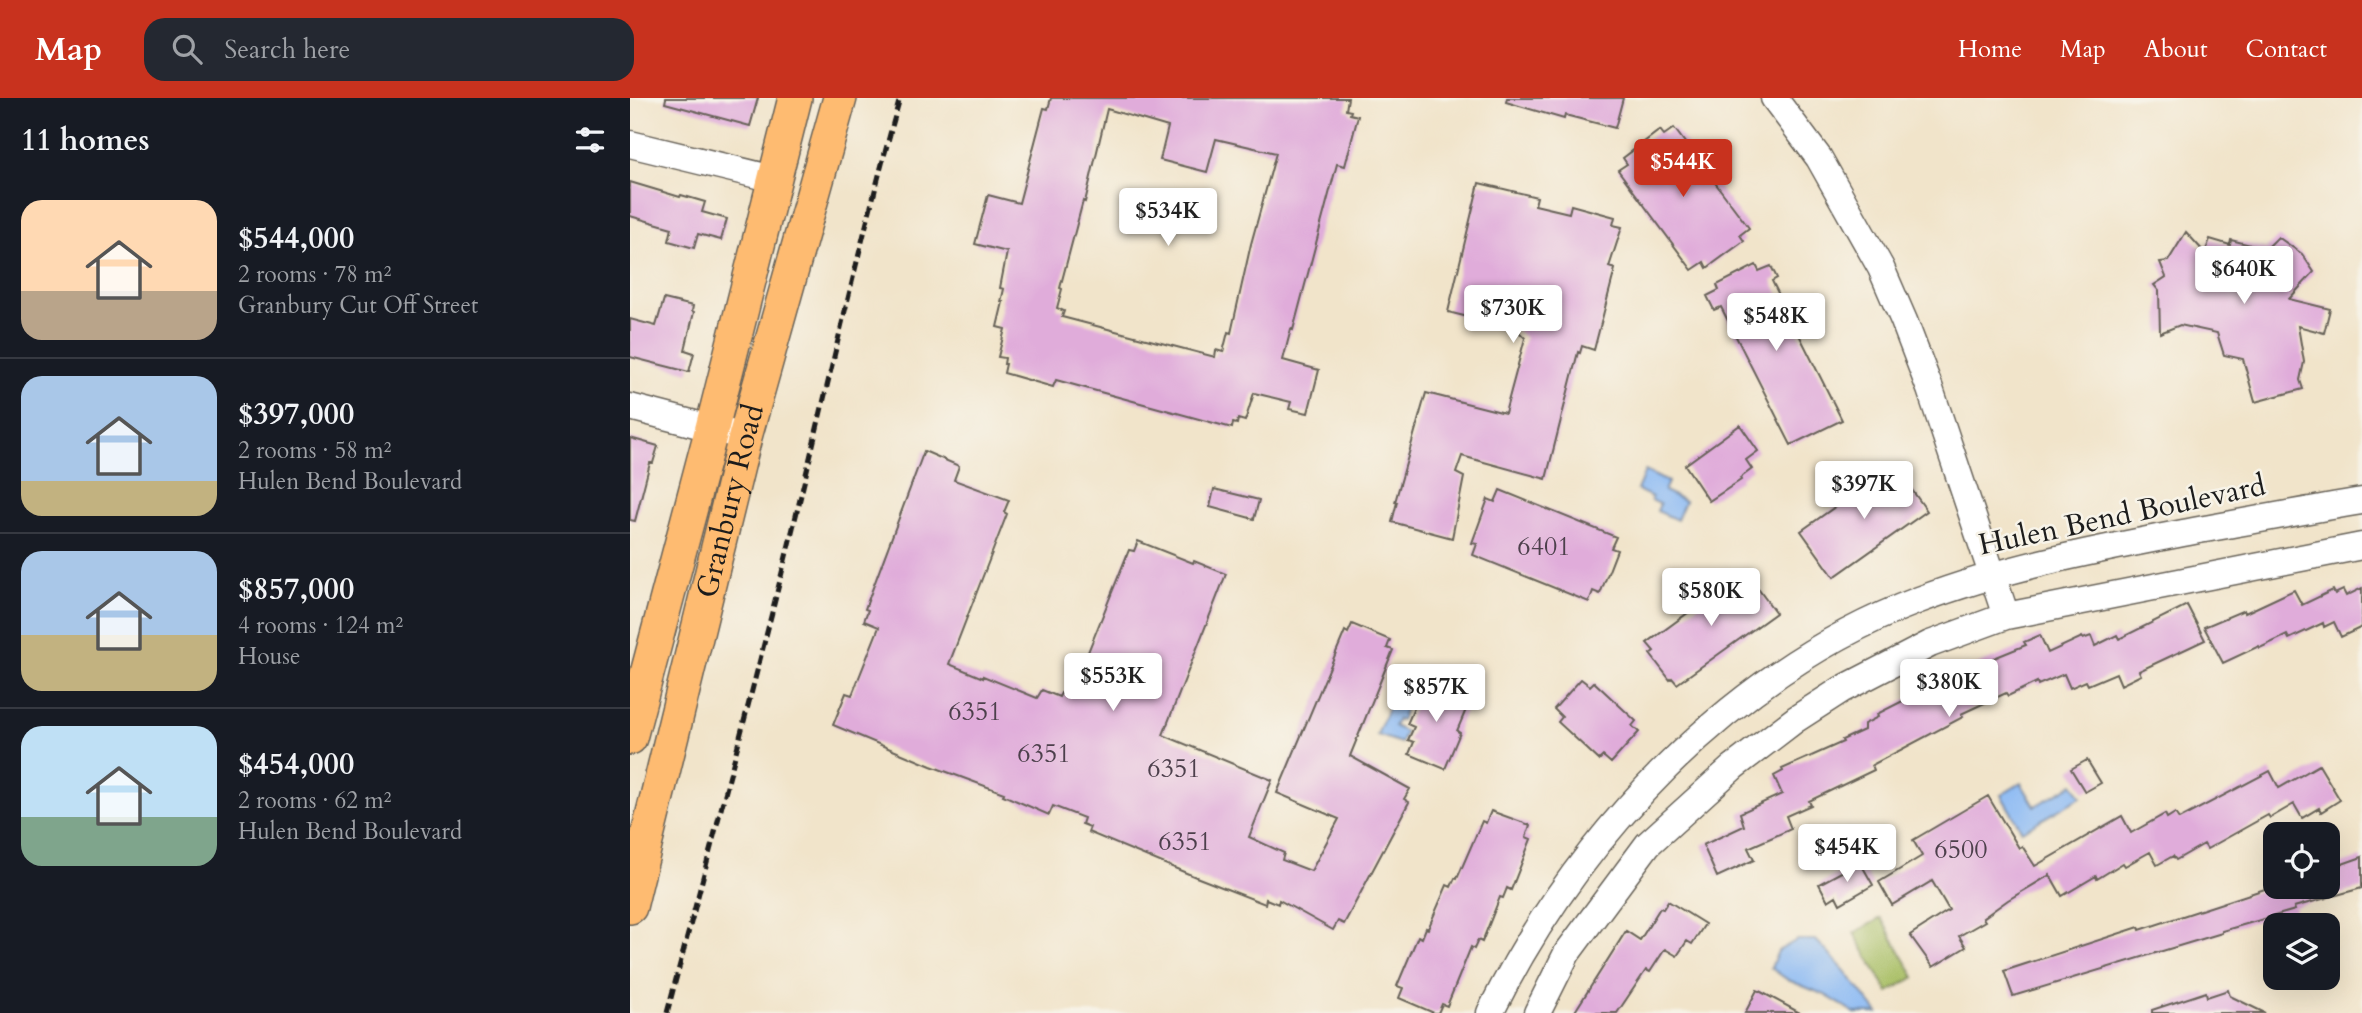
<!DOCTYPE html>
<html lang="en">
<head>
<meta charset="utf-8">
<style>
  :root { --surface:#171b24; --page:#242831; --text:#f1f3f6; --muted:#9ea1a6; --line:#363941; --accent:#c8321e }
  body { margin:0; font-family:Cardo,serif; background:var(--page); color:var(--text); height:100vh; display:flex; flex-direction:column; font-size:26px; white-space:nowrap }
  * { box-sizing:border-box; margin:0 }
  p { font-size:23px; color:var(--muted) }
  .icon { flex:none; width:38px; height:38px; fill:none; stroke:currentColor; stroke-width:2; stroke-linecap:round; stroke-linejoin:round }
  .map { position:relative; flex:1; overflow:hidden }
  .side { display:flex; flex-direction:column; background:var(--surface); width:630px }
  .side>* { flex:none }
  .controls { position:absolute; left:1633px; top:724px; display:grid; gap:14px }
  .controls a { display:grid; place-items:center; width:77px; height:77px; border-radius:14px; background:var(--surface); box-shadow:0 7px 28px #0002; font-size:35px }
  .price { position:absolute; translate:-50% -60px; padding:0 16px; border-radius:7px; background:#fff; color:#222; font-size:23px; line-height:46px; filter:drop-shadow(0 2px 4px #0008) }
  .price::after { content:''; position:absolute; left:50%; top:42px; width:21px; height:16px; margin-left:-10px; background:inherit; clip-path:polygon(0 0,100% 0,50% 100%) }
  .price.active { background:var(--accent); color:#fff }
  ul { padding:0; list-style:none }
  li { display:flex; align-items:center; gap:21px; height:175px; padding:0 21px }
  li+li { border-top:2px solid var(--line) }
  li span { display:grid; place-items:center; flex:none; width:196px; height:140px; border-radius:21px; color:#555 }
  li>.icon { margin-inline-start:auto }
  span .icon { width:84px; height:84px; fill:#fffc; stroke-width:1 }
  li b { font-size:30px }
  h2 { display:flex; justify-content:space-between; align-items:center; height:84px; padding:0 21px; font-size:30px }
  header { display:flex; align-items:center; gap:42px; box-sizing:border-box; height:98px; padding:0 35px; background:var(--accent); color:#fff }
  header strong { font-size:33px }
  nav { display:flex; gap:38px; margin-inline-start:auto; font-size:24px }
  .search { width:490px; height:63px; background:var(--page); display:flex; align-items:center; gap:18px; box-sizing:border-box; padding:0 24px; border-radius:21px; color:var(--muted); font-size:26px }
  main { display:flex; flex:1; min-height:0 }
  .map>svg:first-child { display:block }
  .green { fill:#a7be63; stroke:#626d40; stroke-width:2 }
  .water { fill:#88b8f4; stroke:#526a88; stroke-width:2 }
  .building { fill:#e0acda; fill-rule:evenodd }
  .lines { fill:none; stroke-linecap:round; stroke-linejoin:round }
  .minor-casing { stroke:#676259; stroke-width:29 }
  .major-casing { stroke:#676259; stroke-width:36 }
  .minor { stroke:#fff; stroke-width:26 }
  .major { stroke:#febb71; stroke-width:33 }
  .rail { stroke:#1c1c1c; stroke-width:5; stroke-dasharray:10 5; stroke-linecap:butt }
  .labels { text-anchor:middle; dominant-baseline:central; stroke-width:5; stroke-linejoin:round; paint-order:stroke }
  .number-label { font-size:26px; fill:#4d404c }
  .street-label { font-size:30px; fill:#1c1c1c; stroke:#f7f3e8 }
</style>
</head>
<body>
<header>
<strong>Map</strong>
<div class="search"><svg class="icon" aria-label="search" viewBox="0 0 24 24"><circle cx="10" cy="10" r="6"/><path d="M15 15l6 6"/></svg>Search here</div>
<nav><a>Home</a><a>Map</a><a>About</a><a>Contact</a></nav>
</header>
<main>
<section class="side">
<h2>11 homes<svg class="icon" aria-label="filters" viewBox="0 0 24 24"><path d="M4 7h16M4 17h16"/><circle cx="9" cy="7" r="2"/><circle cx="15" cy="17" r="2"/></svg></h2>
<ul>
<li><span style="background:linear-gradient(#ffd9b3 65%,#b9a48a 0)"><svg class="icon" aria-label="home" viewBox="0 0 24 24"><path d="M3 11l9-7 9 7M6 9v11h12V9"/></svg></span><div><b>$544,000</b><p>2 rooms · 78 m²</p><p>Granbury Cut Off Street</p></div></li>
<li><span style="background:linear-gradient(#a9c7e8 75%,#c2b280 0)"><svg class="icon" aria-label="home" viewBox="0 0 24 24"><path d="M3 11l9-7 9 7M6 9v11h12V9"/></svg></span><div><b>$397,000</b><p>2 rooms · 58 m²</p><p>Hulen Bend Boulevard</p></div></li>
<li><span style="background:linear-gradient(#a9c7e8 60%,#c2b280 0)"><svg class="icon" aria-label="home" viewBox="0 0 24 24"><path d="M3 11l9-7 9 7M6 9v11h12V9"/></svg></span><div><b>$857,000</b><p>4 rooms · 124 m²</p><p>House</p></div></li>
<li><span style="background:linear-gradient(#bfe0f5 65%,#7fa58c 0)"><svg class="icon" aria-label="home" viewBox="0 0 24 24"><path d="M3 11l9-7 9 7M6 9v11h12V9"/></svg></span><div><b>$454,000</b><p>2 rooms · 62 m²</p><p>Hulen Bend Boulevard</p></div></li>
</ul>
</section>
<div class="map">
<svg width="1732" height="915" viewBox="0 0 1732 915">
  <rect width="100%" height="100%" fill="#f7f3e8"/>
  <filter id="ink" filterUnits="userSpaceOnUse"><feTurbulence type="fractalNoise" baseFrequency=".0143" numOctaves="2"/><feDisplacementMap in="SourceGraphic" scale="14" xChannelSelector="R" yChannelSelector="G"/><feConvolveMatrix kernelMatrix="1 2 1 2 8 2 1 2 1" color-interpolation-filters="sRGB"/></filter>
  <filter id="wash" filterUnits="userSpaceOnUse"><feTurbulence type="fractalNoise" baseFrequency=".00686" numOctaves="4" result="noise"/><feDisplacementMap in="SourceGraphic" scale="28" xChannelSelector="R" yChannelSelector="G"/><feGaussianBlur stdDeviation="1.57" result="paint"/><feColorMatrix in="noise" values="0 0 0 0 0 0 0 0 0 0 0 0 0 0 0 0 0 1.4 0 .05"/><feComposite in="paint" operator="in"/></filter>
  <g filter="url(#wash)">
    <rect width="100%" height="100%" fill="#f1e4ca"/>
    <path class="green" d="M 1251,820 L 1285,879 L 1258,894 L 1224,835 Z"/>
    <path class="water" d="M 546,92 L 554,94 L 553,98 L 559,99 L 551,129 L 546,129 L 545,132 L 532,125 L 533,120 L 531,118 L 539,94 L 544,95 Z
      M 1015,373 L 1038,384 L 1034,393 L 1055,403 L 1047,422 L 1027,413 L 1030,406 L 1021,402 L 1022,399 L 1007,392 Z
      M 756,601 L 776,608 L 771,622 L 768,621 L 764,628 L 776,634 L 771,645 L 747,637 L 759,608 L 755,606 Z
      M 1391,685 L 1405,708 L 1443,686 L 1451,699 L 1392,733 L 1371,697 Z
      M 1167,842 L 1186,842 L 1214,872 L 1248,915 L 1225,915 L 1195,897 L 1158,882 L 1141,870 L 1148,853 Z"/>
    <g id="blocks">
      <path class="building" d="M 36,0 L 128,0 L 120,28 L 35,5 Z
        M 421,0 L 718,0 L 716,12 L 721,13 L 720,16 L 728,18 L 715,68 L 707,66 L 663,232 L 661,231 L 653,262 L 689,272 L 678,315 L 659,311 L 661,304 L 624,295 L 615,323 L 608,321 L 607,326 L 603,325 L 602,330 L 426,282 L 423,289 L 374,275 L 376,266 L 374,266 L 375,260 L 368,259 L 375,231 L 367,229 L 373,204 L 371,204 L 374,191 L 370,190 L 377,154 L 345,146 L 358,97 L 389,105 L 414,10 L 418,11 ZM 477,11 L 538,29 L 530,62 L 577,74 L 586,41 L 646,55 L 621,146 L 601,235 L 598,234 L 593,254 L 586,252 L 585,259 L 432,219 L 434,213 L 427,210 L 432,191 L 430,190 L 453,103 L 455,104 Z
        M 877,0 L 993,0 L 985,30 L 935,17 L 934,21 L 876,4 Z
        M 1044,30 L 1119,130 L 1110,137 L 1114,143 L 1077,170 L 1074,164 L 1062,172 L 988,72 L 997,66 L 993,60 L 1030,32 L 1034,37 Z
        M 0,84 L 50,99 L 51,97 L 75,104 L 72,114 L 97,121 L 91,142 L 68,136 L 64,150 L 39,143 L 42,130 L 0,118 Z
        M 849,85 L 907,99 L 905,107 L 939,115 L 941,107 L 985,119 L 983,127 L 992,129 L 979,169 L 985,171 L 964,252 L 952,248 L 950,255 L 948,254 L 916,381 L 832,358 L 826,375 L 834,379 L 822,440 L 762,424 L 767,404 L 765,404 L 796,295 L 875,315 L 886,274 L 895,240 L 886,231 L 818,214 Z
        M 1556,134 L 1575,155 L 1580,141 L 1600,147 L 1601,142 L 1636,151 L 1648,139 L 1672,156 L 1684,174 L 1659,201 L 1700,211 L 1694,235 L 1668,228 L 1674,264 L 1670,282 L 1673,291 L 1625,304 L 1613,261 L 1594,257 L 1587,235 L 1550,227 L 1530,235 L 1529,193 L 1524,187 L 1536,179 L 1530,164 L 1538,163 Z
        M 1126,167 L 1129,173 L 1141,168 L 1147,180 L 1142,183 L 1144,187 L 1212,322 L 1161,347 L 1091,209 L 1084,212 L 1077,198 L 1089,192 L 1087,187 Z
        M 34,201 L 63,208 L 62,213 L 64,214 L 55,252 L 64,255 L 59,274 L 0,259 L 0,221 L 26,228 Z
        M 1110,327 L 1128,353 L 1116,362 L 1122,371 L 1110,380 L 1111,382 L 1079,403 L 1055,367 Z
        M 0,340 L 28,348 L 23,365 L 20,365 L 5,423 L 0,422 Z
        M 294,353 L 329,368 L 324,382 L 379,402 L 374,414 L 377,416 L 319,566 L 353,580 L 353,578 L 407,600 L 412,592 L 429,599 L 431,595 L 440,599 L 499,452 L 504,453 L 508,443 L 563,465 L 564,463 L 596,476 L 533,637 L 642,682 L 619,739 L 654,755 L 652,762 L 681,773 L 709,721 L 647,695 L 715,533 L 718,535 L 722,526 L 760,542 L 757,550 L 763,552 L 720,658 L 780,691 L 774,701 L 779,704 L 714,826 L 708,823 L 703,832 L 649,802 L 648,806 L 636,801 L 635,806 L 566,779 L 458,734 L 460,729 L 452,726 L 454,720 L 423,708 L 419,717 L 373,697 L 374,695 L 301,668 L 203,627 L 216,595 L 222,597 L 249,529 L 234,523 L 238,512 L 235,511 Z
        M 1264,367 L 1297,413 L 1204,479 L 1171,433 Z
        M 584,391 L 629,402 L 624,421 L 580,409 Z
        M 870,392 L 986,439 L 981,450 L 987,452 L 970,496 L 963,493 L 959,504 L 843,457 L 847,446 L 842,445 L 858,401 L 865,404 Z
        M 1115,473 L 1146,515 L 1047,586 L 1042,580 L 1040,582 L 1020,556 L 1024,553 L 1017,545 Z
        M 1732,490 L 1732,529 L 1711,539 L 1704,524 L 1694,529 L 1693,525 L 1659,541 L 1657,537 L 1630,550 L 1629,548 L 1593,565 L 1574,529 L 1614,512 L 1615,515 L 1664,492 L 1672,507 L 1703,492 L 1705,496 L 1713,492 L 1716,498 Z
        M 1557,507 L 1575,542 L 1509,573 L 1511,577 L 1491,587 L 1486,575 L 1458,587 L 1456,583 L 1440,590 L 1434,576 L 1408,587 L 1407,584 L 1378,598 L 1376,595 L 1331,616 L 1333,619 L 1242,667 L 1244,672 L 1179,703 L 1181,707 L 1156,718 L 1161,731 L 1118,750 L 1124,762 L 1087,779 L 1073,747 L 1114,728 L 1110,715 L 1152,696 L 1144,678 L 1153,673 L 1152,671 L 1213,644 L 1212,642 L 1234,632 L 1234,626 L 1248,619 L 1247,616 L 1332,573 L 1396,547 L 1394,544 L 1410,537 L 1418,555 L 1452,539 L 1453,541 L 1461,538 L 1465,548 L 1487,537 L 1489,541 Z
        M 951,581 L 960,588 L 964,584 L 1006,623 L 1002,628 L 1009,634 L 981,665 L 973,658 L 969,662 L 928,624 L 932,619 L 924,611 Z
        M 805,586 L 836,598 L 836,600 L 840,602 L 827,633 L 830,635 L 815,671 L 779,656 L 784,644 L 778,642 L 784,629 L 777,626 L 785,608 L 780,606 L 786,590 L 800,596 Z
        M 1457,662 L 1471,685 L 1455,694 L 1441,671 Z
        M 1689,667 L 1710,702 L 1691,714 L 1689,710 L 1672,720 L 1664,706 L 1640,720 L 1638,717 L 1577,751 L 1574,746 L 1546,762 L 1543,758 L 1527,767 L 1520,754 L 1495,768 L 1493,765 L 1467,781 L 1466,778 L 1432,798 L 1420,777 L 1378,802 L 1353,820 L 1355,823 L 1329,838 L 1336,849 L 1303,869 L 1280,837 L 1319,812 L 1302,783 L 1262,807 L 1249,784 L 1292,758 L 1283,742 L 1358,698 L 1389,750 L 1392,748 L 1405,768 L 1492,718 L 1501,735 L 1535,716 L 1537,720 L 1545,715 L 1549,721 L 1640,673 L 1649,690 Z
        M 861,713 L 900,727 L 896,739 L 901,741 L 881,792 L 877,790 L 873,800 L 870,799 L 852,844 L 848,842 L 844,851 L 841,849 L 817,908 L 812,906 L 808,915 L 804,915 L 769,900 L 773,890 L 767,888 L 788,838 L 792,840 L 796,830 L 798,831 L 817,787 L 821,789 L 825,780 L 827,781 L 852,723 L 856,725 Z
        M 1732,759 L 1732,790 L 1664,809 L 1665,812 L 1592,833 L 1592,835 L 1383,898 L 1374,873 L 1509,829 L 1510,832 L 1641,789 L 1698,789 L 1698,771 Z
        M 1230,764 L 1243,787 L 1210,806 L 1206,798 L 1198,803 L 1189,786 Z
        M 1038,803 L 1075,826 L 1062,846 L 1057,843 L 1047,858 L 1035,851 L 1020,874 L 1016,872 L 987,915 L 944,915 L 996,833 L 1010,842 L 1030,810 L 1033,811 Z
        M 1127,892 L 1135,896 L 1170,915 L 1115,915 Z
        M 1598,892 L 1600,898 L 1635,915 L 1522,915 L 1522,912 L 1576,894 L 1577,899 Z"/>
    </g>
  </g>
  <g filter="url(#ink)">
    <use href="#blocks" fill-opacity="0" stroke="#676259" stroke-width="2"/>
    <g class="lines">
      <g class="minor-casing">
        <path id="minor" d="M 1144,0 L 1189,60 L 1251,170 L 1274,223 L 1300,291 L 1376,518
          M 0,46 L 144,81
          M 0,309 L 115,339
          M 860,915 C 947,738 1102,573 1289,502 C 1373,470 1460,453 1548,436 C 1609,425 1671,413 1732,403
          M 907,915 L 937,855 L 1018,746 L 1103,669 L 1166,621 L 1211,592 L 1300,546 L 1376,518 L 1732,448"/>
      </g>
      <g class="major-casing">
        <g id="major">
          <path d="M 0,640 L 82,330 L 165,0"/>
          <path id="s1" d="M 0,809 L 115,339 L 210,0"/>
        </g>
      </g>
      <use href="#minor" class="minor"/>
      <use href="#major" class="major"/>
      <path class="rail" d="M 37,915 C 79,756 122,597 161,438 C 197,292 229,145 270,0"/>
    </g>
  </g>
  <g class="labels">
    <g class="number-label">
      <text x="914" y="448">6401</text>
      <text x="345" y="613">6351</text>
      <text x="414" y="655">6351</text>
      <text x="544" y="670">6351</text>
      <text x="555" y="743">6351</text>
      <text x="1331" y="751">6500</text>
    </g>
    <g class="street-label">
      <text stroke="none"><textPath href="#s1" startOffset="418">Granbury Road</textPath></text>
      <text transform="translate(1492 417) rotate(-12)">Hulen Bend Boulevard</text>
    </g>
  </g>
</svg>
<div class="controls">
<a><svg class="icon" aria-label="locate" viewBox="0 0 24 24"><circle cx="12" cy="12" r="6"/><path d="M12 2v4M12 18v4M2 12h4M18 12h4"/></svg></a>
<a><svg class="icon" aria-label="layers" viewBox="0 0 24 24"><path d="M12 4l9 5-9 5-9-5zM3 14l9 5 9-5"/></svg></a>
</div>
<b class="price active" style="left:1053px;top:101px">$544K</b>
<b class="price" style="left:538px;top:150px">$534K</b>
<b class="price" style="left:1614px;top:208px">$640K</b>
<b class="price" style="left:883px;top:247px">$730K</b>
<b class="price" style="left:1146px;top:255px">$548K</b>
<b class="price" style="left:1234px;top:423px">$397K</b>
<b class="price" style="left:1081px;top:530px">$580K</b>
<b class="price" style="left:483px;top:615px">$553K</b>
<b class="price" style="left:1319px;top:621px">$380K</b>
<b class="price" style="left:806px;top:626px">$857K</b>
<b class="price" style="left:1217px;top:786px">$454K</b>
</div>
</main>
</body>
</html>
